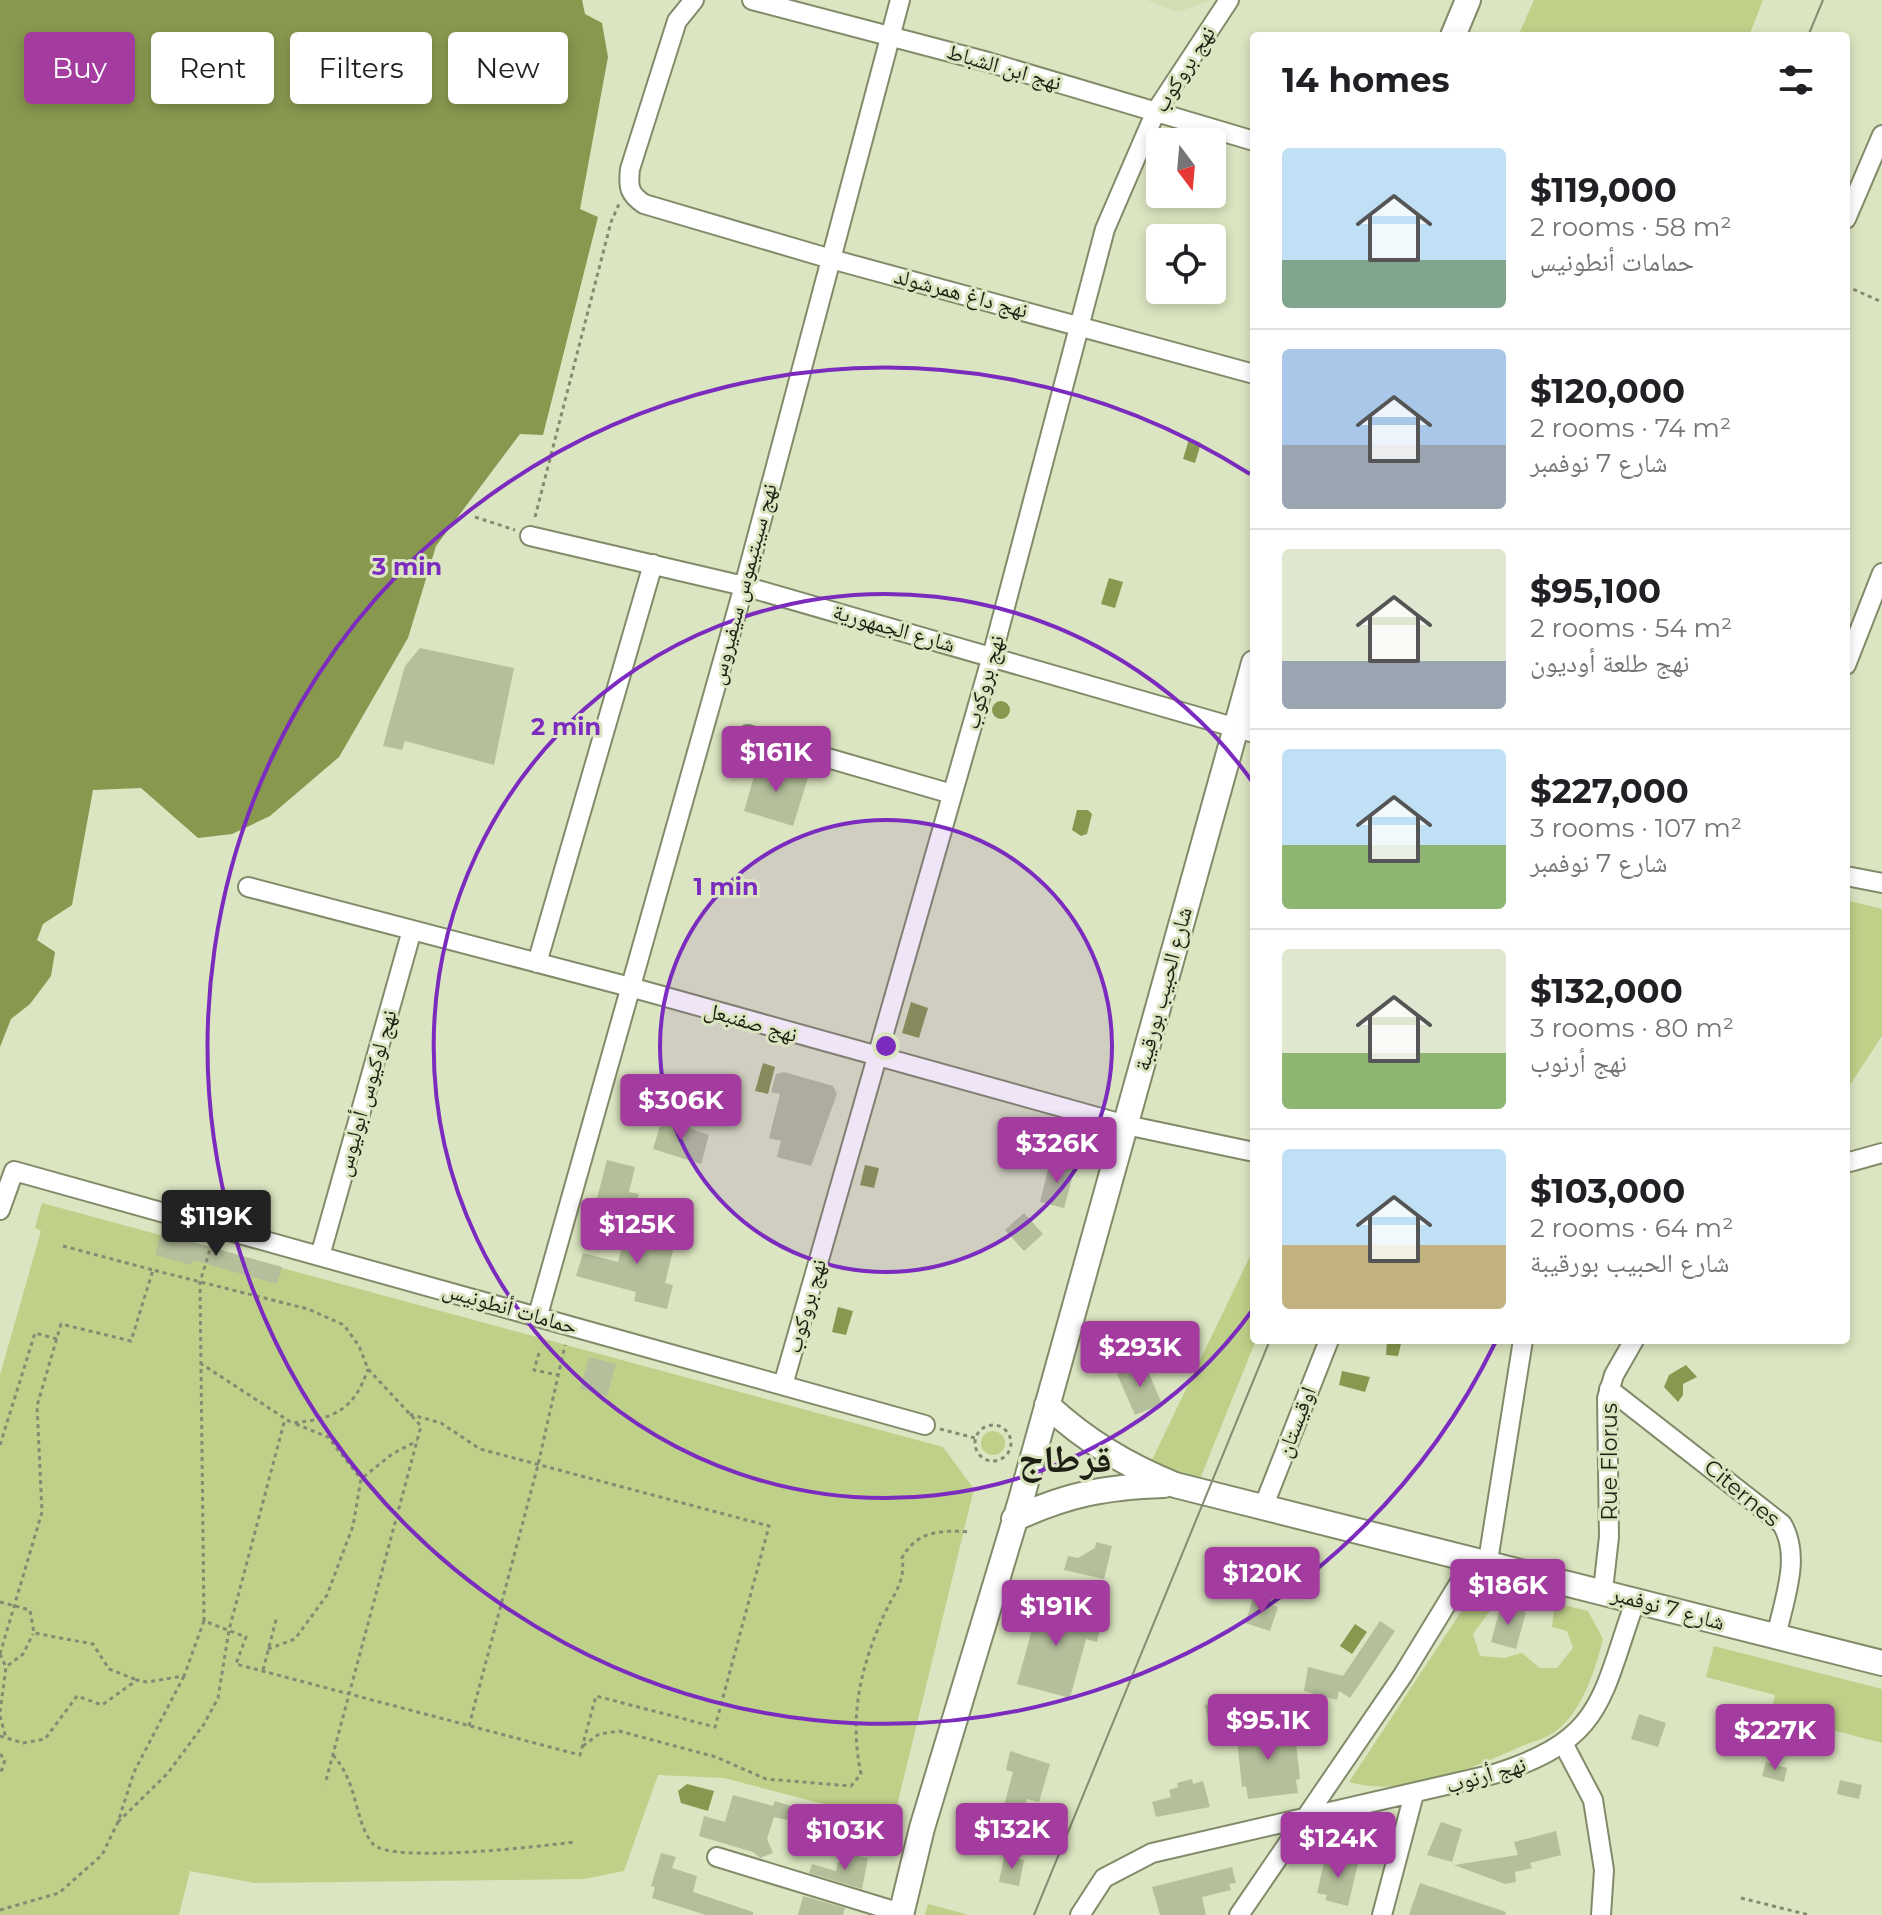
<!DOCTYPE html>
<html lang="en">
<head>
<meta charset="utf-8">
<style>
  :root { --surface:#fff; --page:#f6f6f6; --text:#202124; --muted:#757577; --line:#e0e0e0; --accent:#a43c9f }
  body { margin:0; font-family:Montserrat,"Noto Naskh Arabic",sans-serif; background:var(--page); color:var(--text); height:100vh; display:flex; flex-direction:column; font-size:30px; white-space:nowrap }
  * { box-sizing:border-box; margin:0 }
  p { font-size:26px; color:var(--muted) }
  .icon { flex:none; width:44px; height:44px; fill:none; stroke:currentColor; stroke-width:2; stroke-linecap:round; stroke-linejoin:round }
  .map { position:relative; flex:1; overflow:hidden }
  .sheet { position:absolute; left:1250px; top:32px; width:600px; height:1312px; display:flex; flex-direction:column; background:var(--surface); border-radius:8px; box-shadow:0 4px 12px #0003 }
  .sheet>* { flex:none }
  .guide { position:absolute; left:24px; top:32px; width:760px; height:72px; display:flex; gap:16px }
  .needle { width:52px; rotate:164deg }
  .fabs { position:absolute; left:1146px; top:128px; display:grid; gap:16px }
  .fabs a { display:grid; place-items:center; width:80px; height:80px; border-radius:8px; background:var(--surface); box-shadow:0 4px 12px #0003; font-size:40px }
  .price { position:absolute; translate:-50% -68px; padding:0 18px; border-radius:8px; background:var(--accent); color:#fff; font-size:26px; line-height:52px; filter:drop-shadow(0 2px 4px #0008) }
  .price::after { content:''; position:absolute; left:50%; top:48px; width:24px; height:18px; margin-left:-12px; background:inherit; clip-path:polygon(0 0,100% 0,50% 100%) }
  .price.on { background:#222; color:#fff }
  ul { padding:0; list-style:none }
  li { display:flex; align-items:center; gap:24px; height:200px; padding:0 32px }
  li+li { border-top:2px solid var(--line) }
  li span { display:grid; place-items:center; flex:none; width:224px; height:160px; border-radius:8px; color:#555 }
  li>.icon { margin-inline-start:auto }
  span .icon { width:96px; height:96px; fill:#fffc; stroke-width:1 }
  li b { font-size:34px }
  h2 { display:flex; justify-content:space-between; align-items:center; height:96px; padding:0 32px; font-size:34px }
  .pill { padding:0 28px; border-radius:8px; background:var(--surface); box-shadow:0 4px 12px #0003; font-size:28px; line-height:72px }
  .pill.on { background:var(--accent); color:#fff }
  .map>svg:first-child { display:block }
  .built { fill:#d2deb1 }
  .green { fill:#bfd089 }
  .water { fill:#88984f }
  .building { fill:#b5bf9b }
  .lines { fill:none; stroke-linecap:round; stroke-linejoin:round }
  .minor-casing { stroke:#828b69; stroke-width:22 }
  .major-casing { stroke:#828b69; stroke-width:28 }
  .path { stroke:#858b72; stroke-width:3; stroke-dasharray:4 4; stroke-linecap:butt }
  .minor { stroke:#fff; stroke-width:18 }
  .major { stroke:#fff; stroke-width:24 }
  .tram { stroke:#868c73; stroke-width:2 }
  .ring { fill:none; stroke:#7b2cbf; stroke-width:4 }
  .labels { text-anchor:middle; dominant-baseline:central; stroke-width:6; stroke-linejoin:round; paint-order:stroke }
  .street-label { font-size:22px; fill:#1d2013; stroke:#dce5c1 }
  .town-label { font-size:38px; font-weight:bold; fill:#1d2013; stroke:#dce5c1 }
  .centre { fill:#7b2cbf; stroke:#dce5c1; stroke-width:4 }
  .ring-label { font-size:24px; text-anchor:middle; font-weight:bold; fill:#7b2cbf; stroke:#dce5c1; stroke-width:6; stroke-linejoin:round; paint-order:stroke }
</style>
</head>
<body>
<div class="map">
<svg width="1882" height="1915" viewBox="0 0 1882 1915">
  <rect width="100%" height="100%" fill="#dce5c1"/>
  <path class="built" d="M 1147,0 L 1212,0 L 1178,12 Z"/>
  <path class="green" d="M 1534,0 L 1763,0 L 1749,36 L 1518,36 Z
    M 1846,900 L 1882,909 L 1882,1036 L 1846,1091 Z
    M 42,1203 L 943,1447 L 974,1489 L 893,1822 L 724,1778 L 658,1775 L 624,1871 L 584,1879 L 255,1883 L 190,1871 L 179,1915 L 0,1915 L 0,1375 L 41,1231 L 35,1228 Z
    M 1254,1248 L 1256,1340 L 1198,1484 L 1149,1466 Z
    M981 1443a12 12 0 1 1 24 0a12 12 0 1 1-24 0Z
    M 1480,1583 L 1526,1595 L 1524,1599 L 1495,1604 L 1473,1634 L 1480,1656 L 1504,1658 L 1522,1653 L 1540,1668 L 1557,1668 L 1573,1648 L 1567,1631 L 1552,1627 L 1555,1603 L 1588,1611 L 1603,1639 C 1596,1668 1582,1712 1556,1731 C 1547,1738 1532,1742 1522,1746 C 1470,1769 1405,1798 1349,1782 Z
    M 1714,1646 L 1882,1689 L 1882,1743 L 1771,1714 L 1775,1695 L 1706,1677 Z
    M 928,1904 L 969,1915 L 925,1915 Z"/>
  <path class="water" d="M 0,0 L 582,0 L 585,14 L 602,23 L 608,57 L 580,209 L 598,217 L 543,435 L 520,434 L 436,546 L 408,638 L 339,757 L 270,816 L 232,834 L 198,838 L 141,788 L 93,790 L 72,905 L 43,924 L 37,940 L 55,952 L 51,976 L 30,1004 L 11,1019 L 0,1047 Z
    M 1189,439 L 1201,443 L 1195,463 L 1183,459 Z
    M 1109,578 L 1123,582 L 1115,608 L 1101,604 Z
    M992 710a9 9 0 1 1 18 0a9 9 0 1 1-18 0Z
    M 1077,810 L 1088,810 L 1092,814 L 1087,834 L 1081,836 L 1072,830 Z
    M 911,1002 L 928,1008 L 919,1038 L 902,1033 Z
    M 763,1063 L 775,1067 L 768,1094 L 755,1091 Z
    M 865,1165 L 879,1168 L 874,1188 L 860,1185 Z
    M 838,1307 L 853,1311 L 846,1335 L 832,1332 Z
    M 1387,1340 L 1402,1340 L 1398,1356 L 1386,1355 Z
    M 1686,1365 L 1697,1377 L 1683,1384 L 1683,1395 L 1678,1402 L 1664,1387 L 1669,1375 Z
    M 1342,1371 L 1370,1377 L 1365,1392 L 1339,1385 Z
    M 1355,1624 L 1367,1632 L 1352,1654 L 1340,1646 Z
    M 687,1784 L 714,1791 L 708,1811 L 681,1803 L 678,1791 Z
    M 1366,1829 L 1360,1845 L 1336,1841 L 1338,1834 Z"/>
  <path class="building" d="M 420,648 L 514,668 L 494,765 L 405,741 L 402,750 L 383,746 L 405,666 Z
    M 758,763 L 808,778 L 793,826 L 744,811 Z
    M 784,1072 L 833,1086 L 837,1094 L 811,1166 L 777,1157 L 781,1141 L 769,1138 L 780,1094 L 771,1092 L 776,1074 Z
    M 632,1074 L 684,1087 L 678,1113 L 625,1100 Z
    M 662,1119 L 709,1135 L 701,1164 L 653,1149 Z
    M 607,1160 L 635,1167 L 629,1192 L 639,1194 L 635,1208 L 597,1198 Z
    M 1050,1162 L 1075,1168 L 1064,1208 L 1040,1202 Z
    M 1024,1213 L 1043,1234 L 1024,1251 L 1005,1230 Z
    M 628,1222 L 677,1235 L 665,1283 L 673,1285 L 667,1309 L 634,1301 L 636,1292 L 576,1276 L 583,1253 L 618,1262 Z
    M 161,1233 L 282,1267 L 277,1284 L 193,1260 L 192,1265 L 155,1255 Z
    M 589,1357 L 616,1364 L 607,1396 L 580,1389 Z
    M 1144,1362 L 1162,1404 L 1135,1415 L 1117,1374 Z
    M 1096,1542 L 1112,1546 L 1104,1579 L 1064,1570 L 1068,1556 L 1078,1558 L 1095,1548 Z
    M 1041,1597 L 1075,1607 L 1073,1614 L 1102,1621 L 1097,1642 L 1086,1639 L 1070,1698 L 1017,1684 Z
    M 1253,1599 L 1278,1607 L 1270,1631 L 1245,1623 Z
    M 1501,1605 L 1526,1612 L 1516,1649 L 1491,1642 Z
    M 1380,1621 L 1395,1631 L 1350,1698 L 1339,1691 L 1337,1700 L 1304,1691 L 1308,1667 L 1343,1676 Z
    M 1227,1700 L 1235,1742 L 1213,1746 L 1205,1705 Z
    M 1639,1714 L 1666,1723 L 1658,1747 L 1631,1739 Z
    M 1274,1725 L 1274,1730 L 1290,1728 L 1292,1744 L 1296,1743 L 1300,1779 L 1296,1780 L 1298,1793 L 1248,1799 L 1246,1786 L 1242,1787 L 1236,1729 Z
    M 1010,1751 L 1050,1764 L 1039,1802 L 1027,1799 L 1018,1848 L 972,1841 L 978,1809 L 1002,1813 L 1013,1772 L 1006,1770 Z
    M 1766,1762 L 1787,1768 L 1784,1782 L 1762,1776 Z
    M 1192,1779 L 1193,1784 L 1203,1781 L 1210,1807 L 1156,1817 L 1152,1802 L 1171,1797 L 1169,1790 L 1178,1787 L 1177,1783 Z
    M 1840,1780 L 1862,1785 L 1859,1799 L 1837,1794 Z
    M 733,1795 L 773,1806 L 775,1801 L 791,1806 L 787,1820 L 774,1817 L 767,1839 L 773,1853 L 760,1858 L 753,1852 L 699,1836 L 704,1816 L 725,1822 Z
    M 1441,1822 L 1462,1829 L 1452,1862 L 1427,1855 Z
    M 1556,1831 L 1561,1855 L 1530,1863 L 1532,1868 L 1515,1872 L 1516,1882 L 1505,1884 L 1454,1865 L 1518,1855 L 1514,1842 Z
    M 661,1853 L 676,1857 L 672,1868 L 697,1876 L 693,1892 L 753,1912 L 753,1915 L 706,1915 L 652,1898 L 655,1887 L 651,1886 Z
    M 852,1855 L 868,1858 L 862,1889 L 809,1873 L 812,1864 L 836,1871 L 838,1862 L 850,1864 Z
    M 1004,1856 L 1024,1860 L 1019,1886 L 999,1882 Z
    M 1333,1857 L 1358,1863 L 1348,1906 L 1325,1900 L 1327,1895 L 1317,1893 L 1325,1858 L 1332,1860 Z
    M 1232,1867 L 1236,1883 L 1229,1884 L 1231,1890 L 1202,1897 L 1206,1915 L 1160,1915 L 1152,1887 Z
    M 1420,1883 L 1506,1912 L 1505,1915 L 1409,1915 Z
    M 803,1896 L 845,1908 L 843,1915 L 798,1915 Z"/>
  <g class="lines">
    <g class="minor-casing">
      <path id="minor" d="M 694,0 L 677,21 L 630,169 C 628,187 629,194 644,204 L 831,259 L 1254,374
        M 752,0 L 988,62 L 1254,141
        M 1846,219 L 1882,135
        M 530,536 L 744,586 L 1254,733
        M 1846,665 L 1882,573
        M 748,735 L 952,794
        M 1846,876 L 1882,883
        M 248,887 L 630,987 L 1126,1125 L 1254,1152
        M 537,963 L 653,564
        M 1846,1163 L 1882,1153
        M 0,1210 L 14,1171 L 925,1425
        M 320,1256 L 412,930
        M 538,1315 L 744,586 L 900,0
        M 783,1385 L 992,656 L 1105,229 L 1156,111 L 1229,0
        M 1609,1389 L 1782,1524 C 1802,1558 1783,1601 1776,1638
        M 1264,1505 L 1329,1340
        M 1488,1561 L 1523,1340
        M 1603,1590 L 1609,1537 L 1607,1398 L 1614,1375 L 1634,1340
        M 1564,1745 L 1593,1800 L 1604,1870 L 1601,1915
        M 717,1857 L 901,1913
        M 1080,1915 L 1104,1878 L 1152,1853 L 1494,1774 C 1605,1739 1600,1699 1636,1599
        M 1239,1915 L 1403,1675 L 1474,1559
        M 1382,1915 L 1414,1794"/>
    </g>
    <g class="major-casing">
      <path id="major" d="M 1453,36 L 1468,0
        M 1047,1405 C 1086,1441 1126,1465 1175,1485 L 1882,1663
        M 1014,1519 C 1068,1494 1106,1487 1164,1485
        M 901,1915 L 922,1828 L 1021,1500 L 1254,663"/>
    </g>
    <path class="path" d="M 1846,286 L 1882,302
      M 475,517 L 515,530
      M 535,517 L 611,222 L 619,204
      M 63,1246 L 153,1270
      M 539,1353 L 534,1370 L 558,1375
      M 200,1363 L 292,1423 C 334,1419 354,1410 368,1369
      M 296,1424 L 328,1437 L 361,1479
      M975 1443a18 18 0 1 1 36 0a18 18 0 1 1-36 0Z
      M 940,1429 L 975,1438
      M 0,1445 L 35,1333 L 57,1339
      M 0,1602 L 30,1610 L 34,1633 L 93,1644 L 109,1669 L 137,1680
      M 204,1621 L 200,1282 L 211,1246
      M 268,1649 L 295,1639 L 327,1595 L 353,1526 L 361,1479 L 392,1454 L 417,1441
      M 0,1654 L 42,1512 L 37,1406 L 61,1324 L 131,1341 L 153,1270 L 308,1309 L 344,1325 L 359,1346 L 368,1369 L 421,1426 L 325,1784
      M 0,1654 L 6,1667
      M 263,1670 L 277,1616
      M 0,1712 L 6,1667 L 23,1654 L 33,1634
      M 0,1716 L 6,1738
      M 469,1726 L 538,1465 L 565,1345
      M 0,1736 L 23,1743 L 45,1739 L 77,1696 L 102,1705 L 137,1680 L 147,1682 L 184,1676 L 204,1621 L 246,1637 L 236,1664 L 580,1755 L 596,1696 L 715,1727 L 769,1526 L 480,1449 L 441,1423 L 409,1414
      M 583,1746 L 599,1734 L 619,1731 L 716,1757 L 766,1779 L 851,1786 L 861,1774 C 849,1717 860,1668 884,1615 C 893,1594 906,1582 902,1558 C 917,1530 942,1530 970,1532
      M 0,1754 L 5,1760 L 0,1775
      M 333,1755 C 359,1784 354,1822 373,1844 C 390,1864 544,1846 574,1842
      M 118,1822 L 168,1773 L 204,1724 L 218,1698 L 229,1630 L 285,1419
      M 1741,1898 L 1809,1915
      M 0,1910 L 59,1893 L 102,1855 L 118,1822 L 134,1772 L 184,1676"/>
    <use href="#minor" class="minor"/>
    <use href="#major" class="major"/>
    <path class="tram" d="M 1808,36 L 1823,0
      M 1034,1915 L 1270,1340"/>
  </g>
  <circle cx="886" cy="1046" r="226" fill="#7b2cbf" fill-opacity=".12"/>
  <g class="ring">
    <circle cx="886" cy="1046" r="226"/>
    <path d="M1254 1308A452 452 0 1 1 1254 784"/>
    <path d="M1495 1343A678 678 0 1 1 1250 474"/>
  </g>
  <g class="labels">
    <g class="street-label">
      <text transform="translate(1004 67) rotate(16)">نهج ابن الشباط</text>
      <text transform="translate(1184 69) rotate(-58)">نهج بروكوب</text>
      <text transform="translate(961 293) rotate(15)">نهج داغ همرشولد</text>
      <text transform="translate(743 584) rotate(-75)">نهج سيبتيموس سيفيروس</text>
      <text transform="translate(894 628) rotate(16)">شارع الجمهورية</text>
      <text transform="translate(984 682) rotate(-74)">نهج بروكوب</text>
      <text transform="translate(1163 989) rotate(-75)">شارع الحبيب بورقيبة</text>
      <text transform="translate(751 1022) rotate(16)">نهج صفنبعل</text>
      <text transform="translate(366 1093) rotate(-74)">نهج لوكيوس أبوليوس</text>
      <text transform="translate(806 1306) rotate(-74)">نهج بروكوب</text>
      <text transform="translate(510 1308) rotate(16)">حمامات أنطونيس</text>
      <text transform="translate(1296 1422) rotate(-69)">اوقيستان</text>
      <text transform="translate(1609 1462) rotate(-90)">Rue Florus</text>
      <text transform="translate(1742 1493) rotate(40)">Citernes</text>
      <text transform="translate(1668 1608) rotate(15)">شارع 7 نوفمبر</text>
      <text transform="translate(1486 1775) rotate(-16)">نهج أرنوب</text>
    </g>
    <g class="town-label">
      <text x="1065" y="1458">قرطاج</text>
    </g>
  </g>
  <circle cx="886" cy="1046" r="12" class="centre"/>
  <g class="ring-label">
    <text x="407" y="575">3 min</text>
    <text x="566" y="735">2 min</text>
    <text x="726" y="895">1 min</text>
  </g>
</svg>
<div class="fabs">
<a><svg class="needle" viewBox="-14 -14 28 28"><path d="M0-13l5 13h-10z" fill="#e53935"/><path d="M0 13l5-13h-10z" fill="#757577"/></svg></a>
<a><svg class="icon" aria-label="locate" viewBox="0 0 24 24"><circle cx="12" cy="12" r="6"/><path d="M12 2v4M12 18v4M2 12h4M18 12h4"/></svg></a>
</div>
<b class="price" style="left:776px;top:794px">$161K</b>
<b class="price" style="left:681px;top:1142px">$306K</b>
<b class="price" style="left:1057px;top:1185px">$326K</b>
<b class="price on" style="left:216px;top:1258px">$119K</b>
<b class="price" style="left:637px;top:1266px">$125K</b>
<b class="price" style="left:1140px;top:1389px">$293K</b>
<b class="price" style="left:1262px;top:1615px">$120K</b>
<b class="price" style="left:1508px;top:1627px">$186K</b>
<b class="price" style="left:1056px;top:1648px">$191K</b>
<b class="price" style="left:1268px;top:1762px">$95.1K</b>
<b class="price" style="left:1775px;top:1772px">$227K</b>
<b class="price" style="left:1012px;top:1871px">$132K</b>
<b class="price" style="left:845px;top:1872px">$103K</b>
<b class="price" style="left:1338px;top:1880px">$124K</b>
<div class="guide">
<a class="pill on">Buy</a>
<a class="pill">Rent</a>
<a class="pill">Filters</a>
<a class="pill">New</a>
</div>
<section class="sheet">
<h2>14 homes<svg class="icon" aria-label="filters" viewBox="0 0 24 24"><path d="M4 7h16M4 17h16"/><circle cx="9" cy="7" r="2"/><circle cx="15" cy="17" r="2"/></svg></h2>
<ul>
<li><span style="background:linear-gradient(#bfe0f5 70%,#7fa58c 0)"><svg class="icon" aria-label="home" viewBox="0 0 24 24"><path d="M3 11l9-7 9 7M6 9v11h12V9"/></svg></span><div><b>$119,000</b><p>2 rooms · 58 m²</p><p>حمامات أنطونيس</p></div></li>
<li><span style="background:linear-gradient(#a9c7e8 60%,#9aa5b1 0)"><svg class="icon" aria-label="home" viewBox="0 0 24 24"><path d="M3 11l9-7 9 7M6 9v11h12V9"/></svg></span><div><b>$120,000</b><p>2 rooms · 74 m²</p><p>شارع 7 نوفمبر</p></div></li>
<li><span style="background:linear-gradient(#dfe7d0 70%,#9aa5b1 0)"><svg class="icon" aria-label="home" viewBox="0 0 24 24"><path d="M3 11l9-7 9 7M6 9v11h12V9"/></svg></span><div><b>$95,100</b><p>2 rooms · 54 m²</p><p>نهج طلعة أوديون</p></div></li>
<li><span style="background:linear-gradient(#bfe0f5 60%,#8fb573 0)"><svg class="icon" aria-label="home" viewBox="0 0 24 24"><path d="M3 11l9-7 9 7M6 9v11h12V9"/></svg></span><div><b>$227,000</b><p>3 rooms · 107 m²</p><p>شارع 7 نوفمبر</p></div></li>
<li><span style="background:linear-gradient(#dfe7d0 65%,#8fb573 0)"><svg class="icon" aria-label="home" viewBox="0 0 24 24"><path d="M3 11l9-7 9 7M6 9v11h12V9"/></svg></span><div><b>$132,000</b><p>3 rooms · 80 m²</p><p>نهج أرنوب</p></div></li>
<li><span style="background:linear-gradient(#bfe0f5 60%,#c2b280 0)"><svg class="icon" aria-label="home" viewBox="0 0 24 24"><path d="M3 11l9-7 9 7M6 9v11h12V9"/></svg></span><div><b>$103,000</b><p>2 rooms · 64 m²</p><p>شارع الحبيب بورقيبة</p></div></li>
</ul>
</section>
</div>
</body>
</html>
